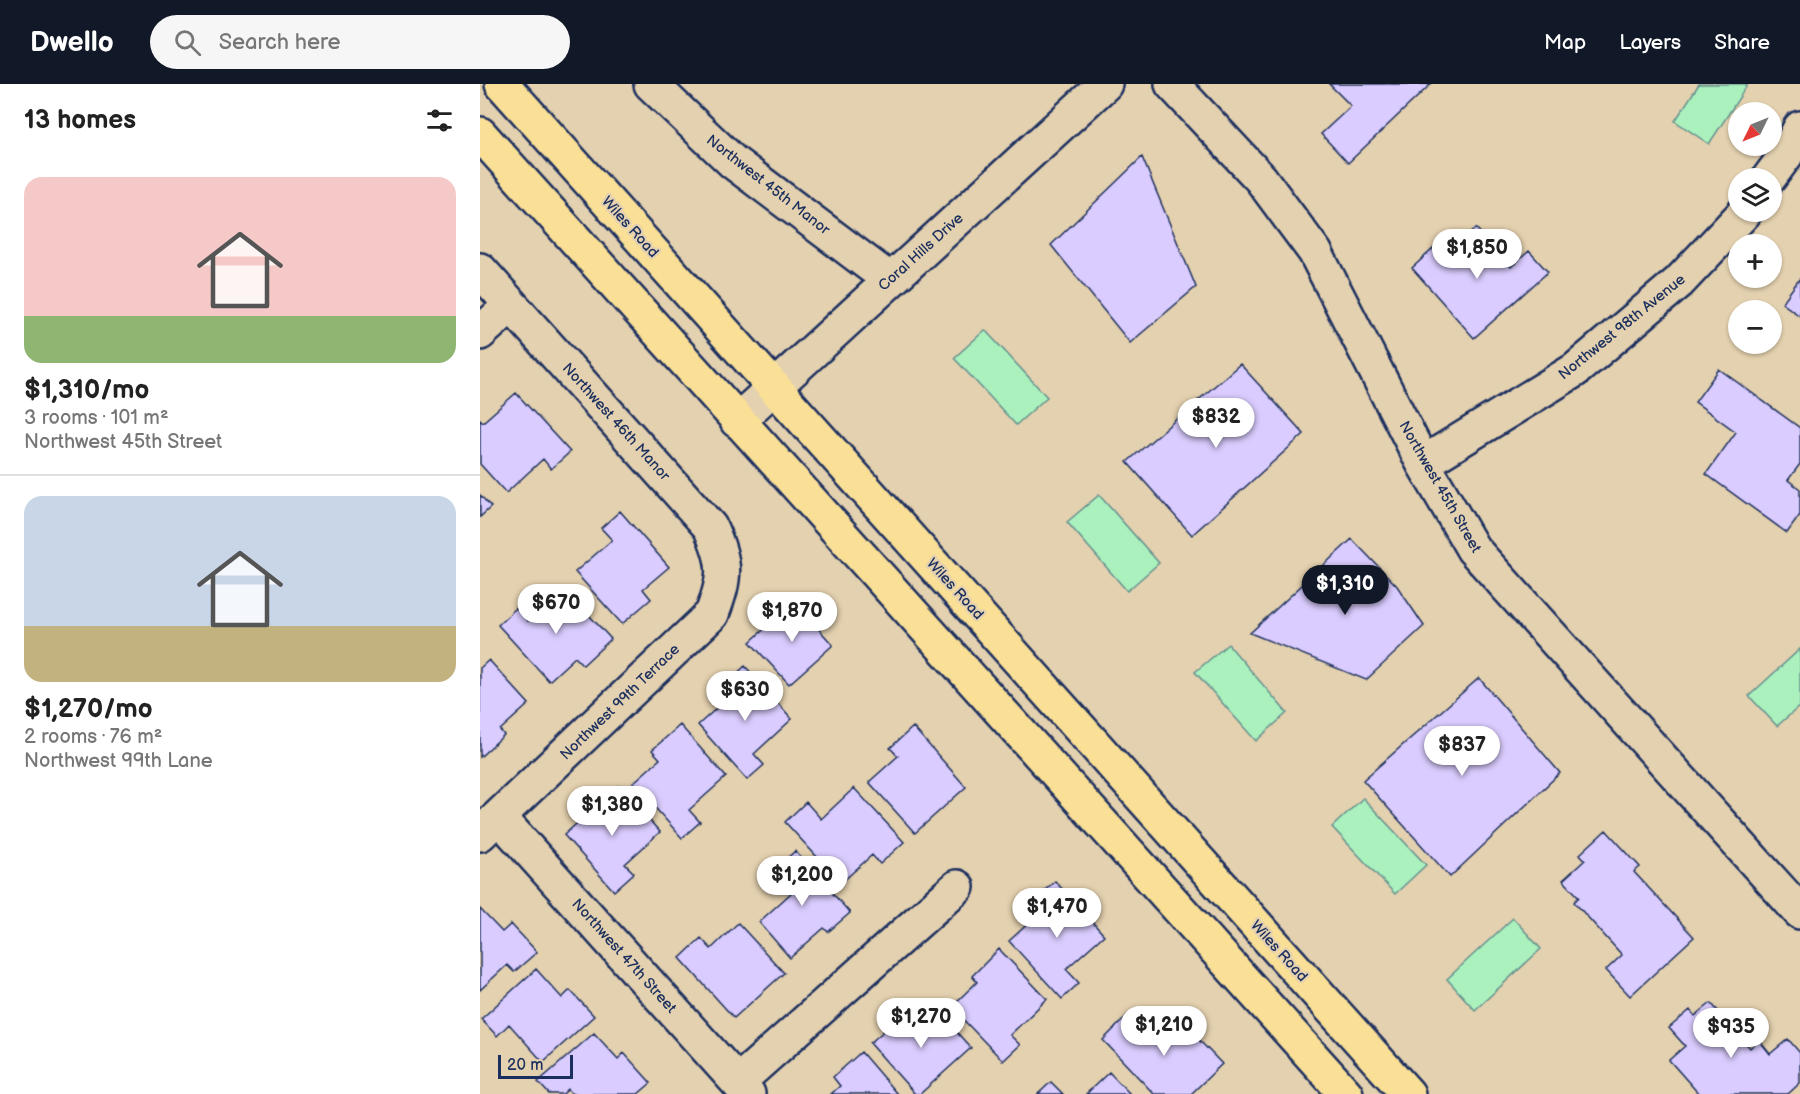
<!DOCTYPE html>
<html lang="en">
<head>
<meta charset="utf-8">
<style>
  :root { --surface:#fff; --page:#f6f6f6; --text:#222; --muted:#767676; --line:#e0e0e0; --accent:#111827 }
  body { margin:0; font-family:"Balsamiq Sans",sans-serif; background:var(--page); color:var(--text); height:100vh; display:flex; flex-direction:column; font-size:22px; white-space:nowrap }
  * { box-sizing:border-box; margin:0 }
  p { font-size:20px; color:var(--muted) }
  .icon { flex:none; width:33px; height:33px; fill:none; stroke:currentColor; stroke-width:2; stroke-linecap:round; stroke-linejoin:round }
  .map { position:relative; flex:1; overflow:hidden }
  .drawer { display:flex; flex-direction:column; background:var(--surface); width:480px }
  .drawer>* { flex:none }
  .needle { width:39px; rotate:227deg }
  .controls { position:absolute; left:1248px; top:18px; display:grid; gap:12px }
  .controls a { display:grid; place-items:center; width:54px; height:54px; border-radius:50%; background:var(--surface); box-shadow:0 2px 4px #0004; font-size:30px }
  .scale { position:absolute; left:18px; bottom:15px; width:75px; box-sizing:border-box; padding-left:6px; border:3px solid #1b2f5e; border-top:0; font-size:16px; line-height:21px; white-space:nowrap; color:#1b2f5e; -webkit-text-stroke:4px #e4d1af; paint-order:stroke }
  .price { position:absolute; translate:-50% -51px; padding:0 14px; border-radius:21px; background:#fff; color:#222; font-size:20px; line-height:39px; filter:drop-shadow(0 2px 3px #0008) }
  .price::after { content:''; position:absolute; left:50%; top:36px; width:18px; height:14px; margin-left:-9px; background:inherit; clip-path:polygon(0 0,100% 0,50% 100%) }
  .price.active { background:var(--accent); color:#fff }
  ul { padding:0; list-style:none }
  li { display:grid; align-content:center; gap:12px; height:318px; padding:0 24px }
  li+li { border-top:2px solid var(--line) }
  li span { display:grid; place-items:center; height:186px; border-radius:18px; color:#555 }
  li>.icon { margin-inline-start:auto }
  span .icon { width:108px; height:108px; fill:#fffc; stroke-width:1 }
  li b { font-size:26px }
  h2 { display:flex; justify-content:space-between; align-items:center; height:72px; padding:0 24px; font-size:26px }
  header { display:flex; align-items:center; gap:36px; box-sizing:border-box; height:84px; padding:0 30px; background:var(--accent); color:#fff }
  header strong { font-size:28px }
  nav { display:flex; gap:33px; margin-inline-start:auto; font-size:21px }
  .search { width:420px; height:54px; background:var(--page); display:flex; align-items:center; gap:15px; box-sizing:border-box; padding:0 21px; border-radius:33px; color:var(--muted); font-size:22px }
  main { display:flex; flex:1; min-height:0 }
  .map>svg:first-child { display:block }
  .green { fill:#abf1bd; stroke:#63908e; stroke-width:1.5 }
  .building { fill:#daccfe; stroke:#1b2f5e; stroke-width:1.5 }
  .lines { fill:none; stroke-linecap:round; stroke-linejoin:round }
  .minor-casing { stroke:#1b2f5e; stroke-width:38 }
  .major-casing { stroke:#1b2f5e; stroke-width:38 }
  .minor { stroke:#e4d1af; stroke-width:33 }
  .major { stroke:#fadf96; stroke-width:33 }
  .labels { text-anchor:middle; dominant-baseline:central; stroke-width:4.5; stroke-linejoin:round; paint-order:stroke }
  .street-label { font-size:15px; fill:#1b2f5e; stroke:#e4d1af }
</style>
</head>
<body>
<header>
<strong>Dwello</strong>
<div class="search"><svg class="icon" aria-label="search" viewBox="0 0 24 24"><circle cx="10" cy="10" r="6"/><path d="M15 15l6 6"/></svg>Search here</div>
<nav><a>Map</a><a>Layers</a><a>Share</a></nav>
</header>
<main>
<section class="drawer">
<h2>13 homes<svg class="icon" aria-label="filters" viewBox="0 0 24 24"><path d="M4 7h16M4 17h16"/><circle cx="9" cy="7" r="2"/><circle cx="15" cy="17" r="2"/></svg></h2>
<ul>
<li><span style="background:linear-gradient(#f6c9c9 75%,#8fb573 0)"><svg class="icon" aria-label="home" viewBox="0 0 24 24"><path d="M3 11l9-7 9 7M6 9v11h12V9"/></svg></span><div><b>$1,310/mo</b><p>3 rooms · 101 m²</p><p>Northwest 45th Street</p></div></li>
<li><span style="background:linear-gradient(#c9d6e8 70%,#c2b280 0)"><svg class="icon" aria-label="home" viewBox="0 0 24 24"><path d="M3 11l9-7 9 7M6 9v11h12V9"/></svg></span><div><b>$1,270/mo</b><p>2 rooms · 76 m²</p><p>Northwest 99th Lane</p></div></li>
</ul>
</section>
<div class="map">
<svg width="1320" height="1010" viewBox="0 0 1320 1010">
  <rect width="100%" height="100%" fill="#e4d1af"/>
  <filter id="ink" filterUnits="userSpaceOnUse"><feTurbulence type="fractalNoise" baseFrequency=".0167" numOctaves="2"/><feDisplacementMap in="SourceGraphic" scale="12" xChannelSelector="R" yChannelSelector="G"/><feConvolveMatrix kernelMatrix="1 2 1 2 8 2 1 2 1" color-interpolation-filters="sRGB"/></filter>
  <g filter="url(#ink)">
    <path class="green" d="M 1219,0 L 1268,0 L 1229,60 L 1195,37 Z
      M 505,246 L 567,313 L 536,341 L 474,274 Z
      M 619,411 L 679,479 L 647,507 L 587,438 Z
      M 748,560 L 807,629 L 776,657 L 715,588 Z
      M 1320,565 L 1320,622 L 1297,642 L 1269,612 Z
      M 883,714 L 946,781 L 915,810 L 852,743 Z
      M 1033,834 L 1061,865 L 995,926 L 967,895 Z"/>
    <path class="building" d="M 849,0 L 951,0 L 868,79 L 841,50 L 871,22 Z
      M 662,73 L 716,203 L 650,259 L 571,161 Z
      M 996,144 L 1031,183 L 1049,167 L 1068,188 L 994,254 L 932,184 L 965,154 L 974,164 Z
      M 1320,194 L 1320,232 L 1302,219 Z
      M 760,280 L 824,350 L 712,451 L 647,378 Z
      M 1239,285 L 1320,344 L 1320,380 L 1308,396 L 1320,405 L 1320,431 L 1307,449 L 1226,390 L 1256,348 L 1215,318 Z
      M 36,309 L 90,368 L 71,385 L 63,375 L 26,409 L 0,380 L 0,335 L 3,338 Z
      M 0,411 L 11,423 L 0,433 Z
      M 140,427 L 189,483 L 163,505 L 171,515 L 142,540 L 95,488 L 132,456 L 121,444 Z
      M 872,455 L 917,502 L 944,542 L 886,596 L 770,549 Z
      M 84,504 L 131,555 L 103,581 L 95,573 L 69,597 L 18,541 L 36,524 L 48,537 Z
      M 314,518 L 353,561 L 309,600 L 270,558 Z
      M 9,576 L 49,620 L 20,646 L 24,651 L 0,673 L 0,584 Z
      M 265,582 L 312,635 L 274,670 L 284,681 L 267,696 L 218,641 L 250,612 L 242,603 Z
      M 999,594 L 1080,689 L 970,793 L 883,696 Z
      M 200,641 L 246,693 L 209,726 L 220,738 L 202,754 L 153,699 L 180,675 L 172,666 Z
      M 433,643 L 486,703 L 435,749 L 389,698 L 418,672 L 410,664 Z
      M 138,702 L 180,748 L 145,780 L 154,789 L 134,807 L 84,751 Z
      M 374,704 L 424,758 L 400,780 L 392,771 L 361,799 L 305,738 L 326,718 L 341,735 Z
      M 1126,746 L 1160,783 L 1154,788 L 1214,853 L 1150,912 L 1126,886 L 1142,871 L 1094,818 L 1099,813 L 1083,796 L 1105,776 L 1100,770 Z
      M 315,767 L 370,829 L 348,848 L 344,844 L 310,874 L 279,838 L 311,809 L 292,788 Z
      M 575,797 L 624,851 L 586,885 L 599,899 L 582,915 L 529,857 L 563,826 L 554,816 Z
      M 0,825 L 22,848 L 31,840 L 57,868 L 34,888 L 27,881 L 0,906 Z
      M 258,839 L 304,889 L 254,934 L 200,874 L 221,854 L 231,865 Z
      M 519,865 L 567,915 L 530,951 L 540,961 L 523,977 L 471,923 L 497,898 L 492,892 Z
      M 56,885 L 82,914 L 90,906 L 114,932 L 63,978 L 29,940 L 17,952 L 1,935 Z
      M 1231,919 L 1270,964 L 1279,956 L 1290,970 L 1308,955 L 1320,969 L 1320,999 L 1308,1010 L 1219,1010 L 1189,976 L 1205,962 L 1189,944 L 1210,926 L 1215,932 Z
      M 451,920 L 491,964 L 440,1010 L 435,1010 L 390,959 L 412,940 L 419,949 Z
      M 648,931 L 671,955 L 696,932 L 742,980 L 711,1010 L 674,1010 L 623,956 Z
      M 114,949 L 138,975 L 144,969 L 171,999 L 158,1010 L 92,1010 L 88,1005 L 83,1010 L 69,1010 L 58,998 Z
      M 381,968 L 417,1010 L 351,1010 L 360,1002 L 353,993 Z
      M 629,988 L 650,1010 L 606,1010 Z
      M 571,998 L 583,1010 L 558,1010 Z"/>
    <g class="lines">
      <g class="minor-casing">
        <path id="minor" d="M 171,0 L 253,78 L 410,196
          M 692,0 L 781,95 L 835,168 L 943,379 L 993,465 L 1320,828
          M 1289,94 L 1306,71 L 1320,44
          M 0,186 L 230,443 C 247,480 246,493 232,530 L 0,750
          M 0,249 L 31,221
          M 257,337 L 625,0
          M 943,379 L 1095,286 L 1199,198 L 1265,128
          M 19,733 L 268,1010
          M 258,998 L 477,803"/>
      </g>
      <g class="major-casing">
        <path id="major" d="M 22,0 L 928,1010
          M 0,50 L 866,1010"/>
      </g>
      <use href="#minor" class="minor"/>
      <use href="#major" class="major"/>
    </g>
  </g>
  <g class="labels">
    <g class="street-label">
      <text transform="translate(288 101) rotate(38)">Northwest 45th Manor</text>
      <text transform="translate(150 143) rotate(48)">Wiles Road</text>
      <text transform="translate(441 168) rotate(-42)">Coral Hills Drive</text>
      <text transform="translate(1142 243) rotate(-39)">Northwest 98th Avenue</text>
      <text transform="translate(136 338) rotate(48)">Northwest 46th Manor</text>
      <text transform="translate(960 403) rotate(60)">Northwest 45th Street</text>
      <text transform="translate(475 505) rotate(48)">Wiles Road</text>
      <text transform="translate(140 618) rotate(-44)">Northwest 99th Terrace</text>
      <text transform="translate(799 867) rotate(48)">Wiles Road</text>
      <text transform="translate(144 872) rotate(48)">Northwest 47th Street</text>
    </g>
  </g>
</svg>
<div class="controls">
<a><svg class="needle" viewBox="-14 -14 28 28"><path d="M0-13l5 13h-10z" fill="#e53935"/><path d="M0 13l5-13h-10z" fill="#767676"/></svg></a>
<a><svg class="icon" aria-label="layers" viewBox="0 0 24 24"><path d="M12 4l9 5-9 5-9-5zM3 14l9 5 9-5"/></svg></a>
<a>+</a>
<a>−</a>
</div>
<div class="scale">20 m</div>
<b class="price" style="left:997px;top:196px">$1,850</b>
<b class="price" style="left:736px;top:365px">$832</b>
<b class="price active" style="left:865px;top:532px">$1,310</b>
<b class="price" style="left:76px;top:551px">$670</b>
<b class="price" style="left:312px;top:559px">$1,870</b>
<b class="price" style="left:265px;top:638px">$630</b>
<b class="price" style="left:982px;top:693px">$837</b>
<b class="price" style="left:132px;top:753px">$1,380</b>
<b class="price" style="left:322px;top:823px">$1,200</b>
<b class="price" style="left:577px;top:855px">$1,470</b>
<b class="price" style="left:441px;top:965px">$1,270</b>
<b class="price" style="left:684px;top:973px">$1,210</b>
<b class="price" style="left:1251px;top:975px">$935</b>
</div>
</main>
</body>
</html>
